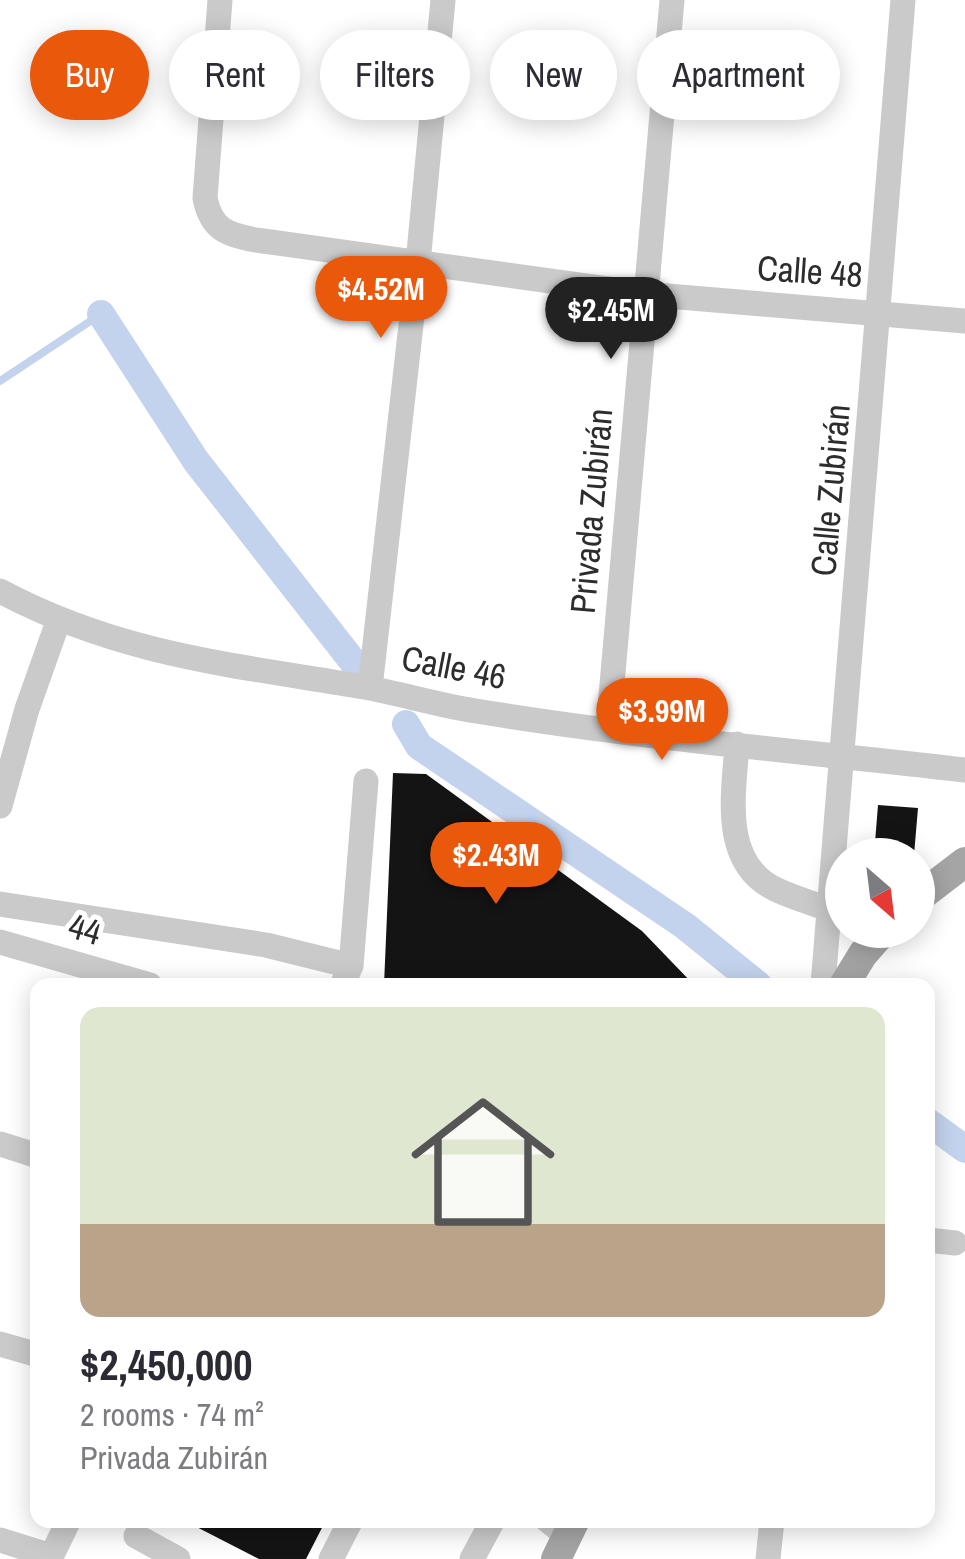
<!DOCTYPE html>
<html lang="en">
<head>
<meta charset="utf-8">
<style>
  :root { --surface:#fff; --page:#f2f2f3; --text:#2b2b33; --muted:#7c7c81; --line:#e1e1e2; --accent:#ea580c }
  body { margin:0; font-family:"Archivo Narrow",sans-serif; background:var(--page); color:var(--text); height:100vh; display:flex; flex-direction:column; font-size:38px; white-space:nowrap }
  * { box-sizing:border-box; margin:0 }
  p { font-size:32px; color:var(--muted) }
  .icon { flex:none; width:55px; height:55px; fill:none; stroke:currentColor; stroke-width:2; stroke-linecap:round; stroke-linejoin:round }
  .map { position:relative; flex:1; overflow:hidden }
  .panel { position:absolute; left:30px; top:978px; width:905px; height:550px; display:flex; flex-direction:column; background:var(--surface); border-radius:20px; box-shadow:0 5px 25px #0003 }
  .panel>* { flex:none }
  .hud { position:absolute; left:30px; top:30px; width:905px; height:90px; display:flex; gap:20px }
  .needle { width:65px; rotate:152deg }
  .fabs { position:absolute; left:825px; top:838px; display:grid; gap:20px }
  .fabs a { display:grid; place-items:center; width:110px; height:110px; border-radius:50%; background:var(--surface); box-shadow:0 5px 25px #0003; font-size:50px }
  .price { position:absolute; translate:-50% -85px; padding:0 22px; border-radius:35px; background:var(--accent); color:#fff; font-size:32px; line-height:65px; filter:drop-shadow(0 2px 5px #0008) }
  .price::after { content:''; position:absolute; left:50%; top:60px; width:30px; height:22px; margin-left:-15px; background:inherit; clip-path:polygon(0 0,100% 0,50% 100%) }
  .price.selected { background:#222; color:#fff }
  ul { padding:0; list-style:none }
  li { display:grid; align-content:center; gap:20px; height:530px; padding:0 50px }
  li+li { border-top:2px solid var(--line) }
  li span { display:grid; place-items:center; height:310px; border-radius:20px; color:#555 }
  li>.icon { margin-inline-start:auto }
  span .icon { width:180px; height:180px; fill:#fffc; stroke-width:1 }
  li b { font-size:42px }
  .tag { padding:0 35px; border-radius:45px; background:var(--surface); box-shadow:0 5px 25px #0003; font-size:35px; line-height:90px }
  .tag.selected { background:var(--accent); color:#fff }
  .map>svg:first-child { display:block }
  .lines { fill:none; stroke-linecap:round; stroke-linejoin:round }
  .stream { stroke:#c4d3ed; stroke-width:8 }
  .canal { stroke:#c4d3ed; stroke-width:28 }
  .building { fill:#141414 }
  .minor { stroke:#cacaca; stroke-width:25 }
  .major { stroke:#a5a5a5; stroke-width:30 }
  .labels { text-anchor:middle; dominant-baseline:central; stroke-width:10; stroke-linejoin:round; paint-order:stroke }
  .street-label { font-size:35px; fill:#2d2d2d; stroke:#fff }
</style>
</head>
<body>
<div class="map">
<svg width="965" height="1559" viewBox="0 0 965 1559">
  <rect width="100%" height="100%" fill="#fff"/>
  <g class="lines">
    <path class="stream" d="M 0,381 L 101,314"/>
    <path class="canal" d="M 101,314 L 196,461 L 354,663
      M 406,724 L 419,746 L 685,926 L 758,985
      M 928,1122 L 965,1149"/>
  </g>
  <path class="building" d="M 393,773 L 426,774 L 642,931 L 694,985 L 384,985 Z
    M 878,805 L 918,808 L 914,855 L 874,855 Z
    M 183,1520 L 326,1520 L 306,1559 L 259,1559 Z"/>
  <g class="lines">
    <path class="minor" d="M 220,0 L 205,198 C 211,229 227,235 256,240 L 644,294 L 965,321
      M 0,591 C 120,655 234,665 364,687 C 402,694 438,705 476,711 C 638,738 802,751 965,770
      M 370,688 L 418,263 L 443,0
      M 608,730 L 672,0
      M 737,744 C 734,793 720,862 775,889 C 791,897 810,902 827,909
      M 0,806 L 27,709 L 59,619
      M 0,904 L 266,945 L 351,966
      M 0,942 L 150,985
      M 342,985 L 351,966 L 366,781
      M 823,985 L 903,0
      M 0,1144 L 38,1156
      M 928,1240 L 955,1243
      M 0,1344 L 38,1355
      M 547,1520 L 567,1536
      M 136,1536 L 178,1559
      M 0,1540 L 51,1556
      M 50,1559 L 69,1520
      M 331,1559 L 351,1520
      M 472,1559 L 493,1520
      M 768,1559 L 772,1520"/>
    <path class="major" d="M 918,898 L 965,862
      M 844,985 L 863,954 L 884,930
      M 556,1559 L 575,1520"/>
  </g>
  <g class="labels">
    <g class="street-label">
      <text transform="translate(810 271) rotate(4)">Calle 48</text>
      <text transform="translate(830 490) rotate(-85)">Calle Zubirán</text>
      <text transform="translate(591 511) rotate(-85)">Privada Zubirán</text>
      <text transform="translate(454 667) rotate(11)">Calle 46</text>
      <text transform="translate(85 929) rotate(16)">44</text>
    </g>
  </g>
</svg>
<div class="fabs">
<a><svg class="needle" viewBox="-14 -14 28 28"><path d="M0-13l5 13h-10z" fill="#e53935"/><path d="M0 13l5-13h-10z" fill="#7c7c81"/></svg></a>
</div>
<b class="price" style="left:381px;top:341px">$4.52M</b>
<b class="price selected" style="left:611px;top:362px">$2.45M</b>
<b class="price" style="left:662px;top:763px">$3.99M</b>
<b class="price" style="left:496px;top:907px">$2.43M</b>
<div class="hud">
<a class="tag selected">Buy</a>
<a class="tag">Rent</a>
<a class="tag">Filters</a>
<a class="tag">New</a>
<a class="tag">Apartment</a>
</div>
<section class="panel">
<ul>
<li><span style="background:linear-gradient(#dfe7d0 70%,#b9a48a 0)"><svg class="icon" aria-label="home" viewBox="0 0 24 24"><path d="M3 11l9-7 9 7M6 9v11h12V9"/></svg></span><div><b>$2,450,000</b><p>2 rooms · 74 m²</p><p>Privada Zubirán</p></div></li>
</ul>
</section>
</div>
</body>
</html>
